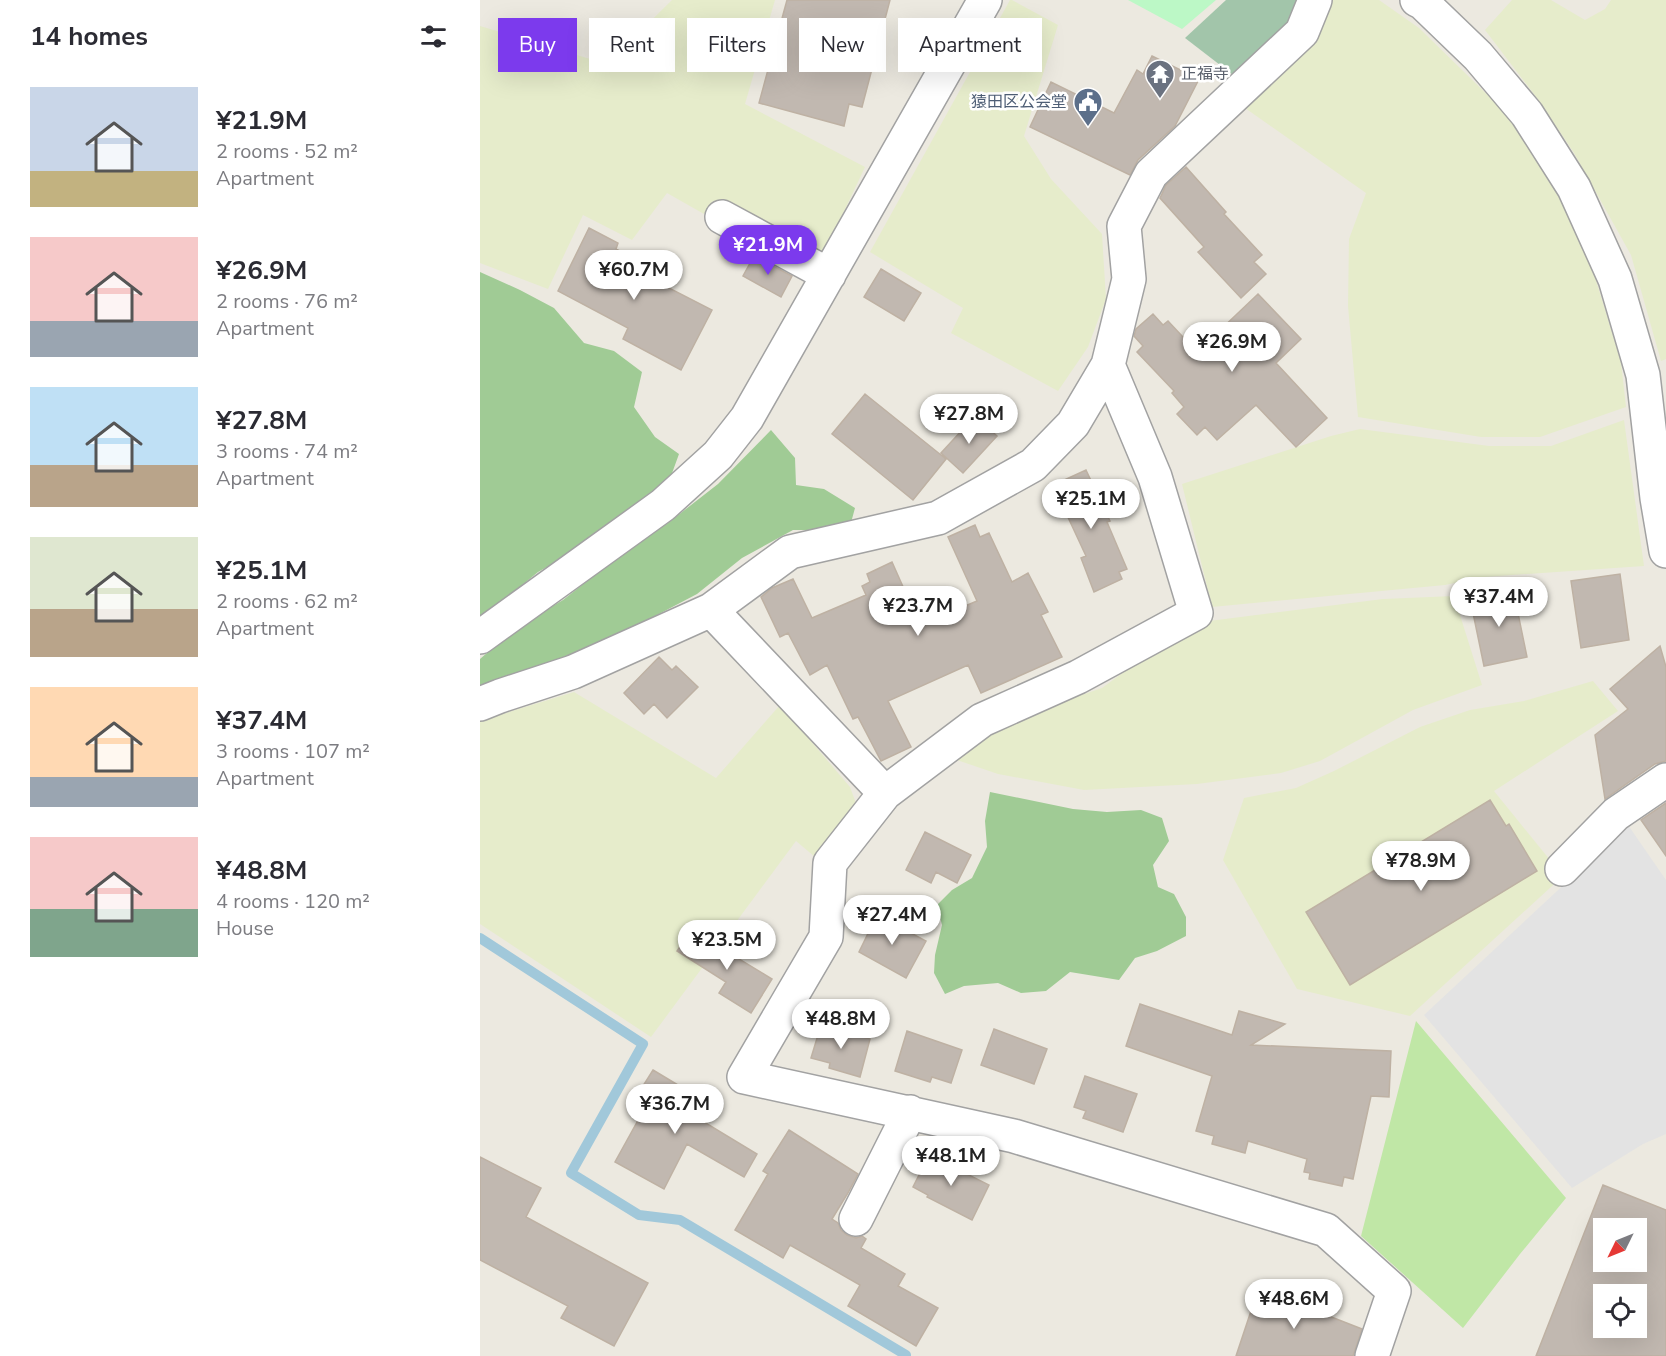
<!DOCTYPE html>
<html lang="en">
<head>
<meta charset="utf-8">
<style>
  :root { --surface:#fff; --page:#f2f2f3; --text:#2b2b33; --muted:#7c7c81; --accent:#7c3aed }
  body { margin:0; font-family:"Nunito Sans","Noto Sans JP",sans-serif; background:var(--page); color:var(--text); height:100vh; display:flex; flex-direction:column; font-size:22px; white-space:nowrap }
  * { box-sizing:border-box; margin:0 }
  p { font-size:20px; color:var(--muted) }
  .icon { flex:none; width:33px; height:33px; fill:none; stroke:currentColor; stroke-width:2; stroke-linecap:round; stroke-linejoin:round }
  .map { position:relative; flex:1; overflow:hidden }
  .sheet { display:flex; flex-direction:column; background:var(--surface); width:480px }
  .sheet>* { flex:none }
  .top-card { position:absolute; left:18px; top:18px; width:570px; height:54px; display:flex; gap:12px }
  .needle { width:39px; rotate:227deg }
  .fabs { position:absolute; left:1113px; top:1218px; display:grid; gap:12px }
  .fabs a { display:grid; place-items:center; width:54px; height:54px; border-radius:0px; background:var(--surface); box-shadow:0 6px 24px #0002; font-size:30px }
  .price { position:absolute; translate:-50% -51px; padding:0 14px; border-radius:21px; background:#fff; color:#222; font-size:20px; line-height:39px; filter:drop-shadow(0 2px 3px #0008) }
  .price::after { content:''; position:absolute; left:50%; top:36px; width:18px; height:14px; margin-left:-9px; background:inherit; clip-path:polygon(0 0,100% 0,50% 100%) }
  .price.active { background:var(--accent); color:#fff }
  ul { padding:0; list-style:none }
  li { display:flex; align-items:center; gap:18px; height:150px; padding:0 30px }
  li span { display:grid; place-items:center; flex:none; width:168px; height:120px; border-radius:0px; color:#555 }
  li>.icon { margin-inline-start:auto }
  span .icon { width:72px; height:72px; fill:#fffc; stroke-width:1 }
  li b { font-size:26px }
  h2 { display:flex; justify-content:space-between; align-items:center; height:72px; padding:0 30px; font-size:26px }
  .chip { padding:0 21px; border-radius:0px; background:var(--surface); box-shadow:0 6px 24px #0002; font-size:21px; line-height:54px }
  .chip.active { background:var(--accent); color:#fff }
  main { display:flex; flex:1; min-height:0 }
  .map>svg:first-child { display:block }
  .farmland { fill:#e6eccb }
  .grass { fill:#c0e7a6 }
  .forest { fill:#a0cb95 }
  .cemetery { fill:#a2c5aa }
  .park { fill:#bcf8c6 }
  .parking { fill:#e3e3e3 }
  .lines { fill:none; stroke-linecap:round; stroke-linejoin:round }
  .stream { stroke:#a1c8da; stroke-width:10 }
  .building { fill:#c1b8b0; stroke:#beb1a3; stroke-width:1.5; fill-rule:evenodd }
  .minor-casing { stroke:#a2a2a2; stroke-width:36 }
  .minor { stroke:#fff; stroke-width:33 }
  .labels { text-anchor:middle; dominant-baseline:central; stroke-width:5; stroke-linejoin:round; paint-order:stroke }
  .worship-label { font-size:16px; fill:#5b616d; stroke:#fff; text-anchor:start }
  .service-label { font-size:16px; fill:#4e5e75; stroke:#fff; text-anchor:end }
</style>
</head>
<body>
<main>
<section class="sheet">
<h2>14 homes<svg class="icon" aria-label="filters" viewBox="0 0 24 24"><path d="M4 7h16M4 17h16"/><circle cx="9" cy="7" r="2"/><circle cx="15" cy="17" r="2"/></svg></h2>
<ul>
<li><span style="background:linear-gradient(#c9d6e8 70%,#c2b280 0)"><svg class="icon" aria-label="home" viewBox="0 0 24 24"><path d="M3 11l9-7 9 7M6 9v11h12V9"/></svg></span><div><b>¥21.9M</b><p>2 rooms · 52 m²</p><p>Apartment</p></div></li>
<li><span style="background:linear-gradient(#f6c9c9 70%,#9aa5b1 0)"><svg class="icon" aria-label="home" viewBox="0 0 24 24"><path d="M3 11l9-7 9 7M6 9v11h12V9"/></svg></span><div><b>¥26.9M</b><p>2 rooms · 76 m²</p><p>Apartment</p></div></li>
<li><span style="background:linear-gradient(#bfe0f5 65%,#b9a48a 0)"><svg class="icon" aria-label="home" viewBox="0 0 24 24"><path d="M3 11l9-7 9 7M6 9v11h12V9"/></svg></span><div><b>¥27.8M</b><p>3 rooms · 74 m²</p><p>Apartment</p></div></li>
<li><span style="background:linear-gradient(#dfe7d0 60%,#b9a48a 0)"><svg class="icon" aria-label="home" viewBox="0 0 24 24"><path d="M3 11l9-7 9 7M6 9v11h12V9"/></svg></span><div><b>¥25.1M</b><p>2 rooms · 62 m²</p><p>Apartment</p></div></li>
<li><span style="background:linear-gradient(#ffd9b3 75%,#9aa5b1 0)"><svg class="icon" aria-label="home" viewBox="0 0 24 24"><path d="M3 11l9-7 9 7M6 9v11h12V9"/></svg></span><div><b>¥37.4M</b><p>3 rooms · 107 m²</p><p>Apartment</p></div></li>
<li><span style="background:linear-gradient(#f6c9c9 60%,#7fa58c 0)"><svg class="icon" aria-label="home" viewBox="0 0 24 24"><path d="M3 11l9-7 9 7M6 9v11h12V9"/></svg></span><div><b>¥48.8M</b><p>4 rooms · 120 m²</p><p>House</p></div></li>
</ul>
</section>
<div class="map">
<svg width="1186" height="1356" viewBox="0 0 1186 1356">
  <rect width="100%" height="100%" fill="#ece9e0"/>
  <path class="farmland" d="M 192,0 L 295,0 L 265,104 L 385,167 L 345,252 L 335,256 L 233,201 L 224,214 L 187,193 L 152,240 L 103,215 L 68,289 L 0,263 L 0,26 L 127,64 Z
    M 530,0 L 532,0 L 578,25 L 544,136 L 571,179 L 622,234 L 626,299 L 608,347 L 578,391 L 471,333 L 483,308 L 390,252 Z
    M 851,0 L 899,0 L 939,28 L 1024,111 L 1080,197 L 1115,277 L 1141,362 L 1146,407 L 1060,437 L 1001,437 L 878,417 L 868,306 L 869,239 L 886,193 L 765,108 L 845,18 Z
    M 1032,0 L 1071,0 L 1105,20 L 1125,9 L 1131,0 L 1186,0 L 1186,359 L 1181,361 L 1151,255 L 1094,153 L 1060,102 L 1005,30 Z
    M 1144,420 L 1164,566 L 1004,577 L 965,585 L 732,607 L 702,484 L 851,436 L 880,429 L 1009,446 L 1071,446 Z
    M 974,596 L 1002,685 L 933,710 L 840,761 L 801,773 L 717,784 L 604,790 L 518,774 L 471,758 L 507,727 L 622,688 L 659,661 L 729,621 L 903,599 Z
    M 1113,681 L 1138,711 L 1014,791 L 1083,876 L 930,1016 L 817,989 L 743,860 L 764,798 L 816,788 L 854,771 L 940,727 L 990,710 L 1044,701 Z
    M 94,692 L 236,778 L 300,705 L 370,787 L 377,806 L 335,857 L 316,841 L 171,1037 L 0,924 L 0,721 Z"/>
  <path class="grass" d="M 936,1021 L 1086,1198 L 1040,1254 L 983,1328 L 881,1236 Z"/>
  <path class="forest" d="M 0,272 L 40,290 L 74,308 L 104,343 L 134,351 L 162,372 L 154,407 L 175,437 L 199,454 L 191,476 L 137,528 L 58,572 L 0,620 Z
    M 291,430 L 315,458 L 316,485 L 344,489 L 375,508 L 369,530 L 313,530 L 262,558 L 217,594 L 160,624 L 90,657 L 0,686 L 0,659 L 37,627 L 83,600 L 144,552 L 188,523 L 238,484 Z
    M 510,792 L 593,809 L 627,812 L 661,810 L 682,818 L 689,841 L 673,865 L 678,887 L 694,894 L 706,917 L 706,936 L 677,951 L 655,958 L 639,980 L 590,972 L 566,991 L 541,993 L 518,983 L 484,986 L 465,994 L 454,973 L 455,955 L 462,925 L 457,905 L 472,890 L 492,878 L 507,847 L 505,821 Z"/>
  <path class="cemetery" d="M 746,0 L 819,0 L 813,21 L 753,75 L 705,38 Z"/>
  <path class="park" d="M 648,0 L 736,0 L 702,29 Z"/>
  <path class="parking" d="M 1148,825 L 1186,880 L 1186,1134 L 1163,1144 L 1092,1188 L 944,1015 Z"/>
  <g class="lines">
    <path class="stream" d="M 0,938 L 163,1044 L 91,1173 L 159,1215 L 200,1220 L 426,1355"/>
  </g>
  <path class="building" d="M 307,0 L 410,0 L 382,107 L 369,104 L 364,126 L 279,103 Z
    M 672,56 L 719,79 L 695,126 L 658,160 L 650,175 L 550,127 L 571,82 L 634,113 L 657,70 L 663,74 Z
    M 706,167 L 746,212 L 744,214 L 782,255 L 774,262 L 786,274 L 761,298 L 718,252 L 724,247 L 680,198 L 686,185 Z
    M 109,228 L 138,243 L 136,249 L 149,256 L 144,265 L 232,310 L 201,370 L 143,339 L 148,328 L 78,291 Z
    M 274,256 L 312,276 L 301,297 L 263,276 Z
    M 401,269 L 441,293 L 424,321 L 384,297 Z
    M 778,294 L 821,339 L 796,363 L 847,418 L 816,447 L 776,405 L 737,440 L 725,427 L 717,435 L 697,414 L 704,407 L 692,393 L 694,391 L 657,352 L 663,346 L 654,336 L 656,329 L 673,314 L 683,325 L 688,321 L 717,352 Z
    M 385,394 L 466,459 L 433,500 L 352,434 Z
    M 495,416 L 517,436 L 483,473 L 461,453 Z
    M 606,470 L 630,521 L 627,522 L 647,569 L 639,572 L 642,579 L 614,592 L 601,558 L 606,556 L 573,485 Z
    M 495,525 L 500,537 L 509,533 L 532,582 L 548,573 L 568,612 L 561,615 L 582,657 L 501,693 L 488,665 L 408,701 L 431,747 L 401,761 L 378,717 L 373,719 L 347,665 L 330,675 L 308,633 L 300,637 L 281,597 L 292,588 L 313,579 L 332,618 L 386,595 L 382,586 L 390,582 L 387,574 L 412,562 L 440,625 L 497,601 L 468,537 Z
    M 1140,574 L 1149,640 L 1101,648 L 1091,581 Z
    M 1033,589 L 1047,657 L 1004,666 L 992,608 L 1001,606 L 998,596 Z
    M 1180,646 L 1186,667 L 1186,761 L 1175,764 L 1125,799 L 1115,735 L 1148,709 L 1130,689 Z
    M 179,657 L 192,670 L 196,666 L 218,687 L 187,718 L 174,704 L 164,714 L 144,693 Z
    M 1010,800 L 1026,826 L 1029,824 L 1057,871 L 870,985 L 826,912 Z
    M 1186,803 L 1186,856 L 1161,820 Z
    M 445,832 L 491,855 L 477,883 L 456,872 L 451,883 L 426,870 Z
    M 397,915 L 446,941 L 426,978 L 379,952 Z
    M 211,930 L 292,979 L 271,1013 L 239,993 L 246,982 L 197,951 Z
    M 660,1004 L 752,1035 L 759,1011 L 805,1024 L 771,1045 L 911,1051 L 909,1097 L 891,1096 L 873,1179 L 864,1177 L 862,1186 L 829,1179 L 830,1173 L 824,1172 L 827,1159 L 768,1141 L 765,1153 L 732,1144 L 734,1136 L 716,1131 L 732,1076 L 646,1046 Z
    M 341,1025 L 390,1039 L 380,1077 L 349,1068 L 350,1063 L 331,1058 Z
    M 514,1029 L 567,1049 L 554,1084 L 501,1065 Z
    M 427,1031 L 482,1050 L 471,1083 L 452,1077 L 450,1082 L 415,1071 Z
    M 173,1070 L 223,1100 L 214,1116 L 277,1154 L 264,1177 L 207,1144 L 184,1189 L 135,1162 L 167,1104 L 156,1097 Z
    M 605,1076 L 657,1094 L 643,1132 L 603,1118 L 606,1111 L 594,1107 Z
    M 309,1130 L 378,1174 L 368,1193 L 352,1219 L 358,1223 L 361,1230 L 367,1235 L 376,1238 L 382,1236 L 386,1239 L 381,1248 L 425,1274 L 418,1286 L 458,1308 L 436,1346 L 368,1306 L 380,1285 L 310,1245 L 303,1258 L 255,1230 L 288,1174 L 283,1171 Z
    M 449,1155 L 509,1185 L 492,1220 L 447,1197 L 448,1195 L 433,1187 Z
    M 0,1157 L 61,1188 L 46,1217 L 168,1283 L 134,1346 L 81,1318 L 88,1306 L 0,1260 Z
    M 1123,1185 L 1186,1210 L 1186,1356 L 1056,1356 ZM 1124,1228 L 1156,1228 L 1156,1262 L 1124,1262 ZM 1124,1294 L 1156,1294 L 1156,1328 L 1124,1328 Z
    M 779,1287 L 837,1307 L 836,1311 L 882,1329 L 873,1356 L 756,1356 Z"/>
  <g class="lines">
    <g class="minor-casing">
      <path id="minor" d="M 937,0 L 943,3 L 998,56 L 1047,114 L 1094,188 L 1135,279 L 1163,375 L 1177,498 L 1186,551
        M 242,217 L 349,275
        M 628,365 L 675,477 L 716,613 L 598,677 L 502,720 L 405,793 L 350,863 L 346,937 L 264,1077 L 534,1136 L 846,1230 L 914,1291 L 892,1356
        M 231,610 L 405,793
        M 0,637 L 183,505 L 238,455 L 267,418 L 505,0
        M 0,704 L 20,696 L 93,672 L 231,610 L 310,552 L 458,518 L 553,465 L 593,424 L 628,365 L 649,279 L 644,226 L 671,174 L 822,32 L 835,0
        M 1082,869 L 1136,814 L 1186,780
        M 376,1219 L 430,1112"/>
    </g>
    <use href="#minor" class="minor"/>
  </g>
  <defs>
    <g id="temple-pin" transform="scale(1.5)"><path d="M0 17L-7.5 6A9.5 9.5 0 1 1 7.5 6Z" fill="#6b7280" stroke="#fff"/><path d="M0-6L5-2H3V0L6.5 2.5H4V6H1.5V3h-3V6H-4V2.5H-6.5L-3 0V-2H-5Z" fill="#fff"/></g>
    <g id="civic-pin" transform="scale(1.5)"><path d="M0 17L-7.5 6A9.5 9.5 0 1 1 7.5 6Z" fill="#5c6f8a" stroke="#fff"/><path d="M-.6-6.5H3V-4.5H.6V-3L4-1V1h2V6H-6V1h2V-1L-.6-3ZM-1.2 2.5V6h2.4V2.5Z" fill="#fff"/></g>
  </defs>
  <g fill-rule="evenodd">
    <use href="#temple-pin" x="680" y="74"/>
    <use href="#civic-pin" x="608" y="102"/>
  </g>
  <g class="labels">
    <g class="worship-label">
      <text x="701" y="74">正福寺</text>
    </g>
    <g class="service-label">
      <text x="587" y="102">猿田区公会堂</text>
    </g>
  </g>
</svg>
<div class="fabs">
<a><svg class="needle" viewBox="-14 -14 28 28"><path d="M0-13l5 13h-10z" fill="#e53935"/><path d="M0 13l5-13h-10z" fill="#7c7c81"/></svg></a>
<a><svg class="icon" aria-label="locate" viewBox="0 0 24 24"><circle cx="12" cy="12" r="6"/><path d="M12 2v4M12 18v4M2 12h4M18 12h4"/></svg></a>
</div>
<b class="price active" style="left:288px;top:276px">¥21.9M</b>
<b class="price" style="left:154px;top:301px">¥60.7M</b>
<b class="price" style="left:752px;top:373px">¥26.9M</b>
<b class="price" style="left:489px;top:445px">¥27.8M</b>
<b class="price" style="left:611px;top:530px">¥25.1M</b>
<b class="price" style="left:1019px;top:628px">¥37.4M</b>
<b class="price" style="left:438px;top:637px">¥23.7M</b>
<b class="price" style="left:941px;top:892px">¥78.9M</b>
<b class="price" style="left:412px;top:946px">¥27.4M</b>
<b class="price" style="left:247px;top:971px">¥23.5M</b>
<b class="price" style="left:361px;top:1050px">¥48.8M</b>
<b class="price" style="left:195px;top:1135px">¥36.7M</b>
<b class="price" style="left:471px;top:1187px">¥48.1M</b>
<b class="price" style="left:814px;top:1330px">¥48.6M</b>
<div class="top-card">
<a class="chip active">Buy</a>
<a class="chip">Rent</a>
<a class="chip">Filters</a>
<a class="chip">New</a>
<a class="chip">Apartment</a>
</div>
</div>
</main>
</body>
</html>
